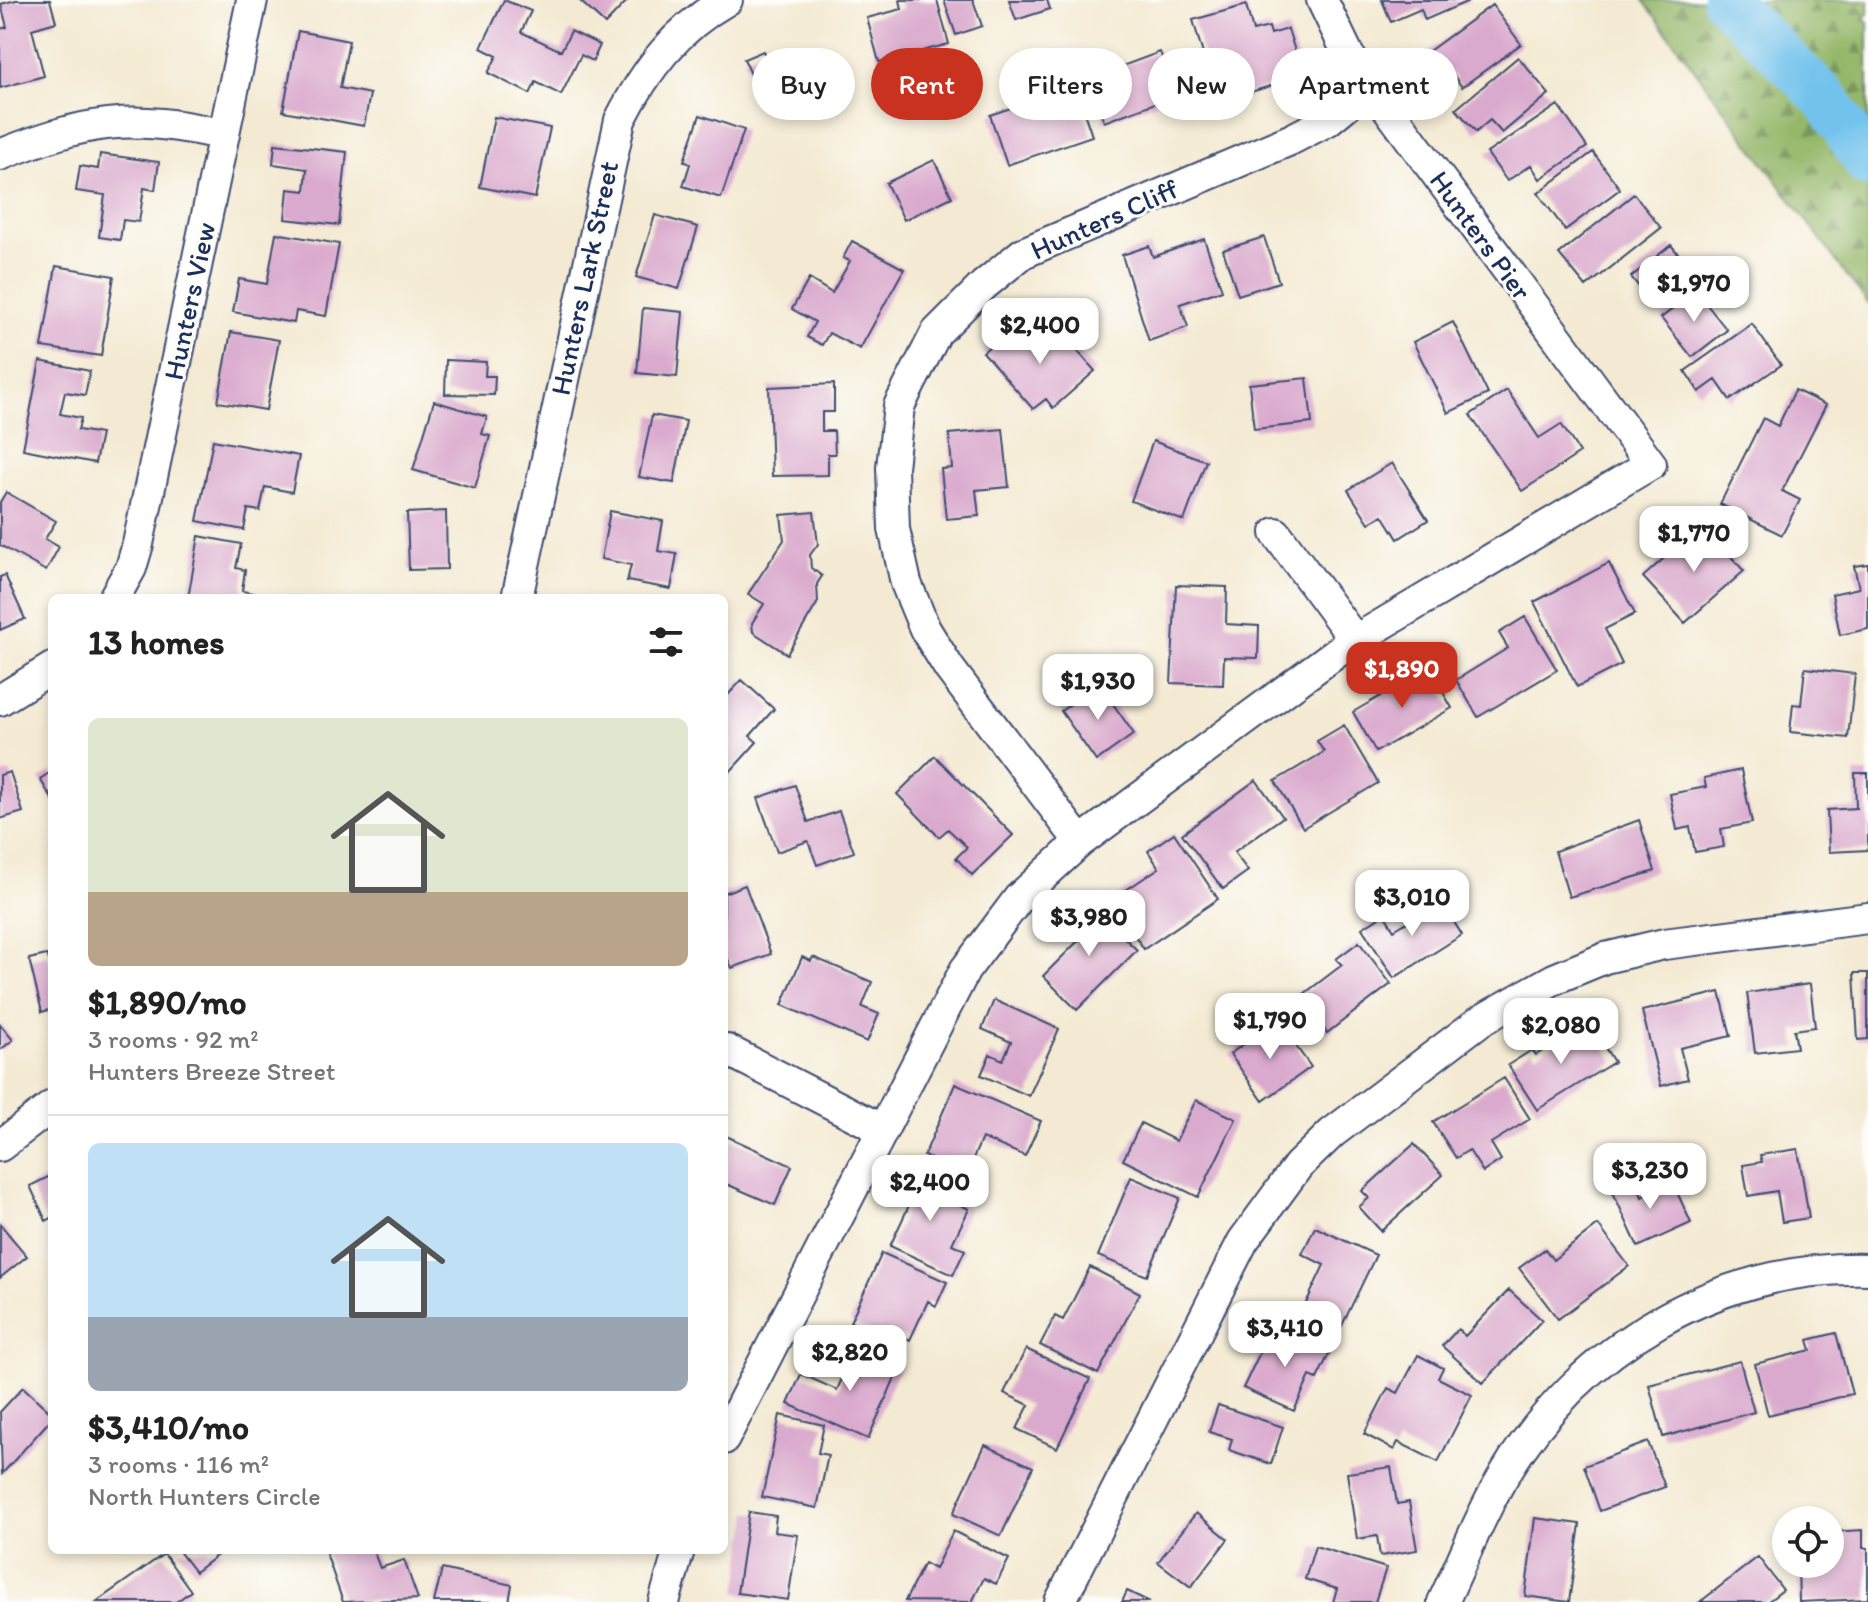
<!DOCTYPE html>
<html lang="en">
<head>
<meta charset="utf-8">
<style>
  :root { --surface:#fff; --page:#f2f2f2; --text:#222; --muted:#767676; --line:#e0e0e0; --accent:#c8321e }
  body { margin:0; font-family:Itim,sans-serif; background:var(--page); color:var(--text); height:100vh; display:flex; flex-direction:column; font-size:30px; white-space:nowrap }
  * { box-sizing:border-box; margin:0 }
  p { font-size:26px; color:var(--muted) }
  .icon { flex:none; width:44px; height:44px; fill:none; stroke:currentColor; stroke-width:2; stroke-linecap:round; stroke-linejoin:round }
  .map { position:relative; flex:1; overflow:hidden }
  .details { position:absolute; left:48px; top:594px; width:680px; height:960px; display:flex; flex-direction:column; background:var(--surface); border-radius:12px; box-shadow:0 4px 12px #0003 }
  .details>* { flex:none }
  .top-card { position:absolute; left:752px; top:48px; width:760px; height:72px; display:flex; gap:16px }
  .buttons { position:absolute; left:1772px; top:1506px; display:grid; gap:16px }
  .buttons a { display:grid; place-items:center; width:72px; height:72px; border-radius:50%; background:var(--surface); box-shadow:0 4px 12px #0003; font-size:40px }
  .price { position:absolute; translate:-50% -68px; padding:0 18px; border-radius:16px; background:#fff; color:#222; font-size:26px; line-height:52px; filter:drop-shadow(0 2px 4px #0008) }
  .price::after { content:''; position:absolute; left:50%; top:48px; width:24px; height:18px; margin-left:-12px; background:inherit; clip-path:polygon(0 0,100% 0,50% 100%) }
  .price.current { background:var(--accent); color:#fff }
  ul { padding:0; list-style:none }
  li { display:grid; align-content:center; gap:16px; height:424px; padding:0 40px }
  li+li { border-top:2px solid var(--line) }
  li span { display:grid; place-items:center; height:248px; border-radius:12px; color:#555 }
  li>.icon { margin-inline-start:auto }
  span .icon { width:144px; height:144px; fill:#fffc; stroke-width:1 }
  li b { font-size:34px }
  h2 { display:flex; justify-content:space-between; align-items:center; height:96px; padding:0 40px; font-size:34px }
  .tag { padding:0 28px; border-radius:36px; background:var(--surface); box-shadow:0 4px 12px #0003; font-size:28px; line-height:72px }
  .tag.current { background:var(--accent); color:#fff }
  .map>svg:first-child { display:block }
  .forest { fill:url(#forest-firs); stroke:#587364; stroke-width:2 }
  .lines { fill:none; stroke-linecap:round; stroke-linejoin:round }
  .river { stroke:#72c2ed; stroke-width:46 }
  .building { fill:#daaace }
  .minor-casing { stroke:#3c4b70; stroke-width:34 }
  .minor { stroke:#fff; stroke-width:30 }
  .labels { text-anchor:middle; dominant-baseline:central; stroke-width:6; stroke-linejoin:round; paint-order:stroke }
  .street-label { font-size:28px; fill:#1b2f5e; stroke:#fdfcf7 }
</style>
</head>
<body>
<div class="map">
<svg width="1868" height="1602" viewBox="0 0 1868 1602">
  <defs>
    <pattern id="forest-firs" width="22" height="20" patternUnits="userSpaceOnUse" patternTransform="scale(2)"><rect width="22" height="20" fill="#95b76b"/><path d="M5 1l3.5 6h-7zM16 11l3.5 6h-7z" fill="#79955b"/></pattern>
  </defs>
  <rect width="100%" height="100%" fill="#fdfcf7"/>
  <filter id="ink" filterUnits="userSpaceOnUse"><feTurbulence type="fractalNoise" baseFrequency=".0125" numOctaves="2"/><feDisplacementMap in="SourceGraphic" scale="16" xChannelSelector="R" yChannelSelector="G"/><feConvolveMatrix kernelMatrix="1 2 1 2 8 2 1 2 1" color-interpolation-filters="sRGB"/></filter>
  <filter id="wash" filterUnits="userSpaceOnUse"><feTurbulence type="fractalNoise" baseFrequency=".006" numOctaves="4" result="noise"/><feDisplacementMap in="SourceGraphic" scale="32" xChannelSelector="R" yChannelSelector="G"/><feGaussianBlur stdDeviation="1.8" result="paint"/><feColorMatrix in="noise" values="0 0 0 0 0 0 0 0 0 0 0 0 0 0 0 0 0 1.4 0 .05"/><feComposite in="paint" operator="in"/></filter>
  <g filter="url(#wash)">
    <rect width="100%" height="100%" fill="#f4ead3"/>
    <path class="forest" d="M 1643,0 L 1868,0 L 1868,14 L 1863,18 L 1868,23 L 1868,304 Z"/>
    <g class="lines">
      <path class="river" d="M 1725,0 L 1827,100 L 1868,164"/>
    </g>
    <g id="blocks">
      <path class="building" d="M 16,0 L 50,0 L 56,22 L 32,29 L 44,76 L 0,88 L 0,29 L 7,27 L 1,4 Z
        M 504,0 L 531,11 L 521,32 L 561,51 L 571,31 L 600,45 L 593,61 L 581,55 L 561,95 L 536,82 L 530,94 L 488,73 L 497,56 L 481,48 Z
        M 579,0 L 628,0 L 605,24 Z
        M 900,0 L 937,0 L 949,44 L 879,62 L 867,18 L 902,9 Z
        M 944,0 L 973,0 L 982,26 L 956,35 Z
        M 1009,0 L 1047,0 L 1050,9 L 1016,20 Z
        M 1382,0 L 1471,0 L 1425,20 L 1421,9 L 1391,22 Z
        M 1246,5 L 1253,31 L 1269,27 L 1271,34 L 1288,29 L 1301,70 L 1272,79 L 1274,85 L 1217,102 L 1193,20 Z
        M 1492,5 L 1521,44 L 1462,87 L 1451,72 L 1437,83 L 1418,59 Z
        M 298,31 L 349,41 L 340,88 L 370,94 L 364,126 L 283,111 Z
        M 763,51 L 782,92 L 763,100 L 744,59 Z
        M 1160,52 L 1177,95 L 1104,122 L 1087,79 Z
        M 1518,57 L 1549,94 L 1502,133 L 1490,120 L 1476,132 L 1456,109 Z
        M 1075,86 L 1092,136 L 1007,165 L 990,115 Z
        M 1558,105 L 1587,147 L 1540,179 L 1531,165 L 1507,181 L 1487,153 Z
        M 700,115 L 744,130 L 721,198 L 683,186 L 690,164 L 684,161 Z
        M 494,117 L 550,128 L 535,198 L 480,187 Z
        M 275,144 L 347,152 L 339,225 L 285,219 L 288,189 L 305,191 L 307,169 L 273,164 Z
        M 1593,152 L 1620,189 L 1565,230 L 1538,193 Z
        M 100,154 L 159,162 L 155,190 L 144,188 L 139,222 L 123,220 L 120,240 L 99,237 L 105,195 L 76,191 L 80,166 L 98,169 Z
        M 934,160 L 952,197 L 904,220 L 886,183 Z
        M 1634,194 L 1661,228 L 1586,287 L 1559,254 Z
        M 655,215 L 698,227 L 679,289 L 636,277 Z
        M 276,233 L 339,244 L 326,316 L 296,311 L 294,323 L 233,312 L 239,279 L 267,284 Z
        M 1264,237 L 1279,282 L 1238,295 L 1223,250 Z
        M 1204,239 L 1222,290 L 1180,304 L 1188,327 L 1149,341 L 1122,255 L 1149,246 L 1153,257 Z
        M 852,241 L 904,269 L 860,349 L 829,333 L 822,345 L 807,337 L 815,322 L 792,309 L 809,279 L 832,293 L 850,261 L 843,258 Z
        M 1671,245 L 1697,276 L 1657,309 L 1631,277 Z
        M 56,266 L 114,276 L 101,356 L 42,347 Z
        M 1696,291 L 1727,330 L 1692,357 L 1661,318 Z
        M 643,308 L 683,312 L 677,377 L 637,373 Z
        M 1453,322 L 1488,394 L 1448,413 L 1413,342 Z
        M 1752,324 L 1781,365 L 1730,400 L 1716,380 L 1699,392 L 1685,371 Z
        M 1055,325 L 1095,371 L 1053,408 L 1046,399 L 1033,409 L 983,352 L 1014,326 L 1031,345 Z
        M 231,332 L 279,340 L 266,410 L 218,402 Z
        M 446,360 L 486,362 L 485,376 L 495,376 L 494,395 L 445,394 Z
        M 40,361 L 90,371 L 85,395 L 65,392 L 60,414 L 81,418 L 78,430 L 101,434 L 95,463 L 23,449 Z
        M 1307,378 L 1312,423 L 1254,429 L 1249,384 Z
        M 834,384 L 834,412 L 822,412 L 822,431 L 834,431 L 835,454 L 828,454 L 828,475 L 772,476 L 769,387 Z
        M 1507,390 L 1539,438 L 1561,424 L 1580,453 L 1522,491 L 1470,415 Z
        M 1795,390 L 1826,405 L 1782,491 L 1800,500 L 1782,535 L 1720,504 L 1763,418 L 1778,426 Z
        M 434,401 L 487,417 L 482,434 L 490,436 L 475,488 L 413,470 Z
        M 652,415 L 686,421 L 674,483 L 639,477 Z
        M 1003,429 L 1009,487 L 976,490 L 979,516 L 946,519 L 941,469 L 952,468 L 949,434 Z
        M 213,440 L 299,456 L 292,492 L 265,487 L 260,511 L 248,509 L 244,530 L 197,521 Z
        M 1153,441 L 1206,461 L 1184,521 L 1131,501 Z
        M 1392,463 L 1428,520 L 1398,539 L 1383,515 L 1369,523 L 1348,490 Z
        M 6,492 L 56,521 L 45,539 L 59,547 L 46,571 L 0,545 L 0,502 Z
        M 446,511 L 447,569 L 409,570 L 407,513 Z
        M 610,511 L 663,521 L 658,551 L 677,554 L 671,589 L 627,581 L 631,565 L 601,559 Z
        M 814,512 L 818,544 L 810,555 L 811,568 L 822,576 L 817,584 L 818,602 L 787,654 L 753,632 L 752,623 L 764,604 L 748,594 L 784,540 L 781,515 Z
        M 1702,524 L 1744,571 L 1685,623 L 1643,577 Z
        M 199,536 L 241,544 L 236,568 L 245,570 L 242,591 L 259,594 L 258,598 L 188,598 Z
        M 1609,563 L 1635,614 L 1605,629 L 1622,664 L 1577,687 L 1534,602 Z
        M 1868,564 L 1868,629 L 1840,635 L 1832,594 L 1859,588 L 1854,566 Z
        M 5,575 L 25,619 L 0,630 L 0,577 Z
        M 1176,585 L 1227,587 L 1226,624 L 1259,626 L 1258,658 L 1224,657 L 1223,685 L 1171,683 Z
        M 1525,617 L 1557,670 L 1478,717 L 1456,680 L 1508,648 L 1499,633 Z
        M 1429,668 L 1452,708 L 1376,752 L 1353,712 Z
        M 1805,668 L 1855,674 L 1848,738 L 1790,732 L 1793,704 L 1801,705 Z
        M 742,680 L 774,709 L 750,736 L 757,742 L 729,773 L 724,769 L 724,699 Z
        M 1099,684 L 1134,734 L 1096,761 L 1061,711 Z
        M 1344,725 L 1378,783 L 1303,828 L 1275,781 L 1324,752 L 1317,741 Z
        M 935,756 L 1013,835 L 972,875 L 956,858 L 967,847 L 948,829 L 939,837 L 897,794 Z
        M 1741,770 L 1752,823 L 1721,829 L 1724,847 L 1695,852 L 1690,827 L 1677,830 L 1670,794 L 1706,787 L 1704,778 Z
        M 52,771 L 52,799 L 40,779 Z
        M 10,772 L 23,812 L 0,819 L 0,775 Z
        M 1855,773 L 1868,773 L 1868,850 L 1829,852 L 1827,810 L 1856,808 Z
        M 1256,780 L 1283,817 L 1234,852 L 1248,871 L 1223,889 L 1182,834 Z
        M 795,785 L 808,822 L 839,811 L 854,852 L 817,865 L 808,841 L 777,852 L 758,798 Z
        M 1639,820 L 1655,871 L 1569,897 L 1555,851 Z
        M 1174,833 L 1218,899 L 1144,949 L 1111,900 L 1159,868 L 1148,851 Z
        M 745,885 L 771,954 L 732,968 L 728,959 L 724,961 L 724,893 Z
        M 1441,901 L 1462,935 L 1394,978 L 1362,928 L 1384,914 L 1394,930 Z
        M 1087,902 L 1137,950 L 1077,1010 L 1043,976 L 1084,935 L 1069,921 Z
        M 1359,942 L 1391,984 L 1327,1033 L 1300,997 L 1342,965 L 1336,959 Z
        M 47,955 L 52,966 L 52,1009 L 42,1012 L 29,959 Z
        M 802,957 L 811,961 L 813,957 L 872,982 L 862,1007 L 879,1014 L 867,1042 L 782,1005 Z
        M 1854,973 L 1868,973 L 1868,1039 L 1858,1040 Z
        M 1810,984 L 1815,1027 L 1794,1030 L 1797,1048 L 1755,1053 L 1747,993 Z
        M 1720,992 L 1731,1036 L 1680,1048 L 1688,1079 L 1661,1086 L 1642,1011 Z
        M 994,1000 L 1059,1029 L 1029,1096 L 981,1075 L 990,1054 L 1003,1060 L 1011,1042 L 982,1029 Z
        M 1277,1020 L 1311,1067 L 1263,1101 L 1230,1054 Z
        M 1589,1022 L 1614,1062 L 1537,1110 L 1508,1065 L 1532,1050 L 1536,1055 Z
        M 0,1024 L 13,1040 L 0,1050 Z
        M 1504,1078 L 1530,1119 L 1491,1143 L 1501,1160 L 1483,1172 L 1469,1150 L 1456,1158 L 1433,1122 Z
        M 955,1084 L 1041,1121 L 1025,1156 L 982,1138 L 966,1174 L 924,1156 Z
        M 1196,1100 L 1236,1119 L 1198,1197 L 1123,1160 L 1141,1123 L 1176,1141 Z
        M 724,1135 L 792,1166 L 775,1205 L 724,1183 Z
        M 1414,1144 L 1443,1175 L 1381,1231 L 1359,1207 L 1369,1198 L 1362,1191 Z
        M 1798,1149 L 1809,1218 L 1782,1222 L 1777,1191 L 1748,1196 L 1743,1165 L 1762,1162 L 1760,1155 Z
        M 915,1164 L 947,1179 L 939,1195 L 969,1209 L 952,1244 L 965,1250 L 953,1275 L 890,1246 L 913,1197 L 902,1192 Z
        M 52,1175 L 52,1218 L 46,1221 L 30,1186 Z
        M 1131,1177 L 1180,1198 L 1147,1276 L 1098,1256 Z
        M 1634,1177 L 1642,1197 L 1673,1183 L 1691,1223 L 1638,1247 L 1611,1188 Z
        M 0,1224 L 27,1256 L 0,1278 Z
        M 1598,1225 L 1629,1266 L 1558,1319 L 1519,1268 L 1545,1249 L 1553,1260 Z
        M 1315,1227 L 1376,1255 L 1338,1334 L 1300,1316 L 1324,1265 L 1302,1254 Z
        M 882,1253 L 947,1282 L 936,1306 L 928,1301 L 910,1340 L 889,1330 L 886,1338 L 850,1322 Z
        M 1090,1267 L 1140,1293 L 1098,1374 L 1040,1345 L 1055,1316 L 1063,1320 Z
        M 1509,1290 L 1542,1320 L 1483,1383 L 1442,1346 L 1458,1329 L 1465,1336 Z
        M 1272,1327 L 1329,1354 L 1317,1379 L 1310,1376 L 1294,1411 L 1243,1388 Z
        M 1836,1333 L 1852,1394 L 1768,1415 L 1755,1364 L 1811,1350 L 1808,1340 Z
        M 857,1345 L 901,1364 L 868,1439 L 788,1404 L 801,1374 L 837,1390 Z
        M 1026,1349 L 1090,1379 L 1057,1448 L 1017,1429 L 1029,1405 L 1004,1393 Z
        M 1418,1355 L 1443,1368 L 1438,1378 L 1472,1395 L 1438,1462 L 1398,1442 L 1394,1450 L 1364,1434 L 1388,1388 L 1398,1393 Z
        M 1740,1361 L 1754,1412 L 1663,1437 L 1649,1385 Z
        M 23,1387 L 52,1414 L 52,1418 L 2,1474 L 0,1412 Z
        M 1218,1405 L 1283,1427 L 1271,1464 L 1229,1450 L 1232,1439 L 1209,1432 Z
        M 780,1415 L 824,1425 L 818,1453 L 828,1455 L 817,1508 L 762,1497 Z
        M 1648,1442 L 1665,1487 L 1600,1511 L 1584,1466 Z
        M 985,1445 L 1033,1467 L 1001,1536 L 953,1514 Z
        M 1391,1467 L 1397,1504 L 1409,1502 L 1417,1550 L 1380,1556 L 1377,1536 L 1357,1539 L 1347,1473 Z
        M 749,1512 L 776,1516 L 774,1532 L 798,1535 L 788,1600 L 737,1593 Z
        M 1196,1513 L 1228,1539 L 1191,1587 L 1158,1562 Z
        M 1535,1518 L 1580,1524 L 1569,1602 L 1525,1596 Z
        M 1863,1530 L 1863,1548 L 1868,1548 L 1868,1599 L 1799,1602 L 1798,1564 L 1830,1564 L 1830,1532 Z
        M 953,1531 L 1009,1559 L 996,1584 L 984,1578 L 972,1602 L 905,1601 L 924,1563 L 935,1569 Z
        M 1315,1546 L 1386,1568 L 1375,1602 L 1333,1602 L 1337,1589 L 1305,1579 Z
        M 178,1550 L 224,1550 L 195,1572 Z
        M 335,1550 L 373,1550 L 380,1568 L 404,1560 L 418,1599 L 343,1602 L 326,1553 Z
        M 164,1554 L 191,1591 L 176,1602 L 96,1602 Z
        M 1758,1557 L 1783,1590 L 1767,1602 L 1700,1602 Z
        M 442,1569 L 512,1585 L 509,1602 L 434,1602 Z
        M 1127,1591 L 1150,1602 L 1122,1602 Z"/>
    </g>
  </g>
  <g filter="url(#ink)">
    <use href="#blocks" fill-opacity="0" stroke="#3c4b70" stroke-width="2"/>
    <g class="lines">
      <g class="minor-casing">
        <path id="minor" d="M 0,155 C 87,120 132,113 224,135
          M 1276,533 L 1355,640
          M 114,598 L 131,568 L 138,544 L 252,0
          M 517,598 L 620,120 C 646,69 676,29 727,0
          M 0,700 L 52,668
          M 1080,842 L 949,668 L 925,629 L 906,583 L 894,529 L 892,467 L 899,406 L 936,333 L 984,285 L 1023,253 L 1290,140 L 1327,121 L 1371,85
          M 727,1050 L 881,1129
          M 0,1146 L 52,1106
          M 724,1439 L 965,970 L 1019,898 L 1080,842 L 1344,647 L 1651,464 L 1349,56 L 1322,0
          M 664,1602 L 679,1550
          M 1060,1602 L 1243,1241 L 1298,1166 L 1332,1133 L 1480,1021 L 1554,979 L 1605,958 L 1664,944 L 1868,918
          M 1443,1602 C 1463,1560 1480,1515 1504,1475 C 1580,1347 1717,1265 1868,1269"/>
      </g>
      <use href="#minor" class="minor"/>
    </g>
  </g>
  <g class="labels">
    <g class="street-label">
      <text transform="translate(1104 219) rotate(-24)">Hunters Cliff</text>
      <text transform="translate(1481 235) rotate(54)">Hunters Pier</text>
      <text transform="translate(584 278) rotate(-78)">Hunters Lark Street</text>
      <text transform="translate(189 301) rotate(-78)">Hunters View</text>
    </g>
  </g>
</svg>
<div class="buttons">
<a><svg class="icon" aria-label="locate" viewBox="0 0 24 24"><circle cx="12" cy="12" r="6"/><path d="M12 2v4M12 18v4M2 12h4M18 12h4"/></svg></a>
</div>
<b class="price" style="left:1694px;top:324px">$1,970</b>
<b class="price" style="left:1040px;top:366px">$2,400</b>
<b class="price" style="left:1694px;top:574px">$1,770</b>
<b class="price current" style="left:1402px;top:710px">$1,890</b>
<b class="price" style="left:1098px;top:722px">$1,930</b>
<b class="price" style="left:1412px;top:938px">$3,010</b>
<b class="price" style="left:1089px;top:958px">$3,980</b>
<b class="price" style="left:1270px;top:1061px">$1,790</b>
<b class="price" style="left:1561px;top:1066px">$2,080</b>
<b class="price" style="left:1650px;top:1211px">$3,230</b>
<b class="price" style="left:930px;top:1223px">$2,400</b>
<b class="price" style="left:1285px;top:1369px">$3,410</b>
<b class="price" style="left:850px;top:1393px">$2,820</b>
<div class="top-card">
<a class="tag">Buy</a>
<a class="tag current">Rent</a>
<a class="tag">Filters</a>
<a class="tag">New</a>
<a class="tag">Apartment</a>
</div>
<section class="details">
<h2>13 homes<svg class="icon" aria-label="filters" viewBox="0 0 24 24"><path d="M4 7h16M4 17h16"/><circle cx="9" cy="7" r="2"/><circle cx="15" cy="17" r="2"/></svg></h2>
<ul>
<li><span style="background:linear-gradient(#dfe7d0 70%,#b9a48a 0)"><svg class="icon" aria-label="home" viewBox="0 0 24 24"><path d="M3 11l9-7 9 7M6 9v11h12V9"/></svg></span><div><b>$1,890/mo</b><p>3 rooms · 92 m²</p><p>Hunters Breeze Street</p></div></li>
<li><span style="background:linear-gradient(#bfe0f5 70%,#9aa5b1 0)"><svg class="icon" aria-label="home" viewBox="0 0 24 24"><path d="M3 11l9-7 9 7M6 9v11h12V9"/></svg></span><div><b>$3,410/mo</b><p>3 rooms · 116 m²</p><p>North Hunters Circle</p></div></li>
</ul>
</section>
</div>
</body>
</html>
